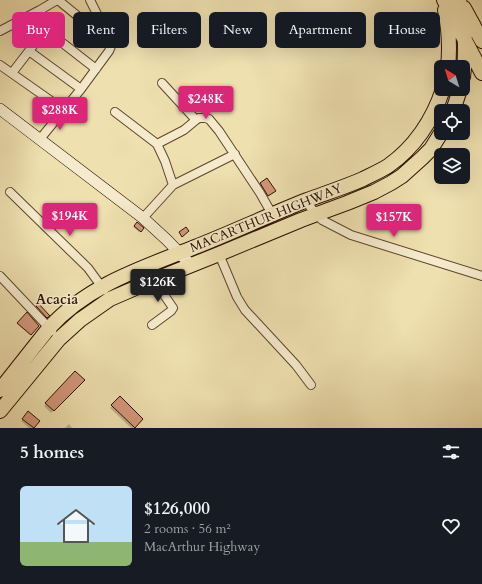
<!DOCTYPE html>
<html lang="en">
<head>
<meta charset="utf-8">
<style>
  :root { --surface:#171b24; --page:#20242c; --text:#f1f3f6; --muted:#9ea1a6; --line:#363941; --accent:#db2777 }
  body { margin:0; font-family:Cardo,serif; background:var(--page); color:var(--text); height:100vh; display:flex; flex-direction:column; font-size:15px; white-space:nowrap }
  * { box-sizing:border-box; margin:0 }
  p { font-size:13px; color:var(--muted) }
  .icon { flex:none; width:22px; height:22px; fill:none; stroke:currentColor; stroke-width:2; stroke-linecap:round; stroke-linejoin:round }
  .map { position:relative; height:428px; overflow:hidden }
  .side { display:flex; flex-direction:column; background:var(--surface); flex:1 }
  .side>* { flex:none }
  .top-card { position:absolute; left:12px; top:12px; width:458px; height:36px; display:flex; gap:8px }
  .needle { width:26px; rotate:322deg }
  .tools { position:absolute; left:434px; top:60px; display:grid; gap:8px }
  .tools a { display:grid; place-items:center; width:36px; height:36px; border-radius:6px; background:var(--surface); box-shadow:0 4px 16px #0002; font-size:20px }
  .price { position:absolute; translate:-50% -34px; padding:0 9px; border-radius:4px; background:var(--accent); color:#fff; font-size:13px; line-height:26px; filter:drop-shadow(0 1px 2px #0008) }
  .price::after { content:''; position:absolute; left:50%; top:24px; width:12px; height:9px; margin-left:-6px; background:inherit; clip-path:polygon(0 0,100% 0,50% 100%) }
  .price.current { background:#222; color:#fff }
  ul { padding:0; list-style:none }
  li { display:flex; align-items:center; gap:12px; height:100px; padding:0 20px }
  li+li { border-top:1px solid var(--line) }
  li span { display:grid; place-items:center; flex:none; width:112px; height:80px; border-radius:6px; color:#555 }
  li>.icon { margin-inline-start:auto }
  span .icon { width:48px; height:48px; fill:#fffc; stroke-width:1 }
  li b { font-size:17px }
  h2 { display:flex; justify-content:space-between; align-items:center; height:48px; padding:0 20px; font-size:17px }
  .chip { padding:0 14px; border-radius:6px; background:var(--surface); box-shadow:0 4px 16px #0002; font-size:14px; line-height:36px }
  .chip.current { background:var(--accent); color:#fff }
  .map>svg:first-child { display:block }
  .shadow { fill:#0003 }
  .building { fill:#d4987b; stroke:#2d1000 }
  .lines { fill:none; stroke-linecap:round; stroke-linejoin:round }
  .street-casing { stroke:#5e442c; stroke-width:10 }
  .secondary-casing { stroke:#2d1000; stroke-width:12 }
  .highway-casing { stroke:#2d1000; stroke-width:16 }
  .street { stroke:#f5ebcc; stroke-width:8 }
  .secondary { stroke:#f5ebcc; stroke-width:11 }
  .highway { stroke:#efe0b0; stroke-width:14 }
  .labels { text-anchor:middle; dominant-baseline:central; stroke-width:3; stroke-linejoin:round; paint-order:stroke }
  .street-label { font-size:13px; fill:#2d1000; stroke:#f5ebcc }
  .neighbourhood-label { font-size:14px; font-weight:bold; fill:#2d1000; stroke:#f5ebcc }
</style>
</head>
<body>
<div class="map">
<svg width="482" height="428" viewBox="0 0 482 428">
  <rect width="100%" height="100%" fill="#efe0b0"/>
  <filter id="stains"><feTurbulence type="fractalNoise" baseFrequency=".005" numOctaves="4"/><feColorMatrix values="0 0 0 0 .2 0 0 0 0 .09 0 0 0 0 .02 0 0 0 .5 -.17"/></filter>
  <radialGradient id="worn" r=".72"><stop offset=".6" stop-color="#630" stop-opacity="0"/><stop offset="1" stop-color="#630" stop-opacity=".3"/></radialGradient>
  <path class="shadow" d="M 261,184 L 274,192 L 267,197 L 260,185 Z
    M 137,223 L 142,228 L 139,232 L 133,227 Z
    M 38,305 L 48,316 L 45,318 L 35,307 Z
    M 27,314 L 38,326 L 30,335 L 17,324 Z
    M 75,372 L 83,380 L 51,413 L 44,406 Z
    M 120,398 L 142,419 L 133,428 L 131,428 L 110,408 Z
    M 26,415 L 39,421 L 33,428 L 29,428 L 21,421 Z
    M 69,424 L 72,428 L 65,428 Z"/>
  <path class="building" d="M 267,178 L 276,191 L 268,196 L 260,183 Z
    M 137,222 L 144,228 L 141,232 L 134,226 Z
    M 186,227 L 189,231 L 182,237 L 179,232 Z
    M 38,303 L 50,316 L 47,318 L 36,306 Z
    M 27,312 L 39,326 L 31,335 L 17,323 Z
    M 75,371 L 85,380 L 54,411 L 45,403 Z
    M 120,396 L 143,419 L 135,428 L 111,405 Z
    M 28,411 L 40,421 L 34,428 L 22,419 Z"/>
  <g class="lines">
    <g class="street-casing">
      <path id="street" d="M 58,0 L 112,44
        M 90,0 L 111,42
        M 0,31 L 40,10 L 57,0
        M 29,51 L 81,89
        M 0,65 L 64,110
        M 12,73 L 42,34 L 47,32 L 51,34 L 96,69
        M 115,112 L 157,144 L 165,161 L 173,185
        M 196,120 L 199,118 L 205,118 L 209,119 L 219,131 L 260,193 L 272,214
        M 40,139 L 81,89 L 109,51 L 112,44
        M 157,144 L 184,130 L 196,120 L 162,83
        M 10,192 L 88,268 L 104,290
        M 305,201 L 322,220 L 351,235 L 482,276
        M 143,218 L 173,185 L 235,154
        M 219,254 L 237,297 L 245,310 L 296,365 L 311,385
        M 0,276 L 52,331
        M 152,325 L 171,311 L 173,308 L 154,280"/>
    </g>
    <g class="secondary-casing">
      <path id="secondary" d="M 0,109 L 143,218 L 167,240 L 191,265"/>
    </g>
    <g class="highway-casing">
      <path id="highway" d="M 444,0 L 482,73
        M 459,0 C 465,25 467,51 463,77
        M 464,8 L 482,41
        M 445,10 C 449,29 450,48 448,67
        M 453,111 L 460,89
        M 0,390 L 49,328 C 88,285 142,268 195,247 C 233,232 269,215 307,200 C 326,193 345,187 363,179 C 371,175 380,171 388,166 C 414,148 433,120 443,89
        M 0,411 L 59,339 L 80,320 L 110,299 L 154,280 L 219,254 L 301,220 L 347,203 L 374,192 L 391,183 L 402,176 L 422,158 L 431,149 L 441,133"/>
    </g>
    <use href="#street" class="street"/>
    <use href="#secondary" class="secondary"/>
    <use href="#highway" class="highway"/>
  </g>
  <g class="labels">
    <g class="street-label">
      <text transform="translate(266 218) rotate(-22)">MACARTHUR HIGHWAY</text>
    </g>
    <g class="neighbourhood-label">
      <text x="57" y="299">Acacia</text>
    </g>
  </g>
  <rect width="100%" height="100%" filter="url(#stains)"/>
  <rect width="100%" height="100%" fill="url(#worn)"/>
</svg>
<div class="tools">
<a><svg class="needle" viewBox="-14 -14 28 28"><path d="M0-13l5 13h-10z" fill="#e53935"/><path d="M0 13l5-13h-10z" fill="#9ea1a6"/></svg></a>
<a><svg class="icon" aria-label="locate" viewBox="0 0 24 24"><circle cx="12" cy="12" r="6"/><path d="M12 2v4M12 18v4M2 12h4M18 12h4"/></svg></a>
<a><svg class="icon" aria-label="layers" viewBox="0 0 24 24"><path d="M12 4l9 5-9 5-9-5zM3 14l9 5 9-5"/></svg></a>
</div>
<b class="price" style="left:206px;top:120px">$248K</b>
<b class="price" style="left:60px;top:131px">$288K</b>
<b class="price" style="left:70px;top:237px">$194K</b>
<b class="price" style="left:394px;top:238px">$157K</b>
<b class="price current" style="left:158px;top:303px">$126K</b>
<div class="top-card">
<a class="chip current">Buy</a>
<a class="chip">Rent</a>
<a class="chip">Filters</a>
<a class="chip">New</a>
<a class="chip">Apartment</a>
<a class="chip">House</a>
</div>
</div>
<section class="side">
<h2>5 homes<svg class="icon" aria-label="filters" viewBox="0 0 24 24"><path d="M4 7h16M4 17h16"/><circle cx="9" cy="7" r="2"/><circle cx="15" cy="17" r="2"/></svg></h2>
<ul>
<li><span style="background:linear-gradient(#bfe0f5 70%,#8fb573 0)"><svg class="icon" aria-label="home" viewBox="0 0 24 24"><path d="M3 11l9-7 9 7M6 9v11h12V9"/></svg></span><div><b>$126,000</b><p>2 rooms · 56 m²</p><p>MacArthur Highway</p></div><svg class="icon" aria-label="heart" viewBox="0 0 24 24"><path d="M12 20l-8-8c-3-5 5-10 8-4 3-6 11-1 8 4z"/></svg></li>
</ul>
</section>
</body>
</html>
